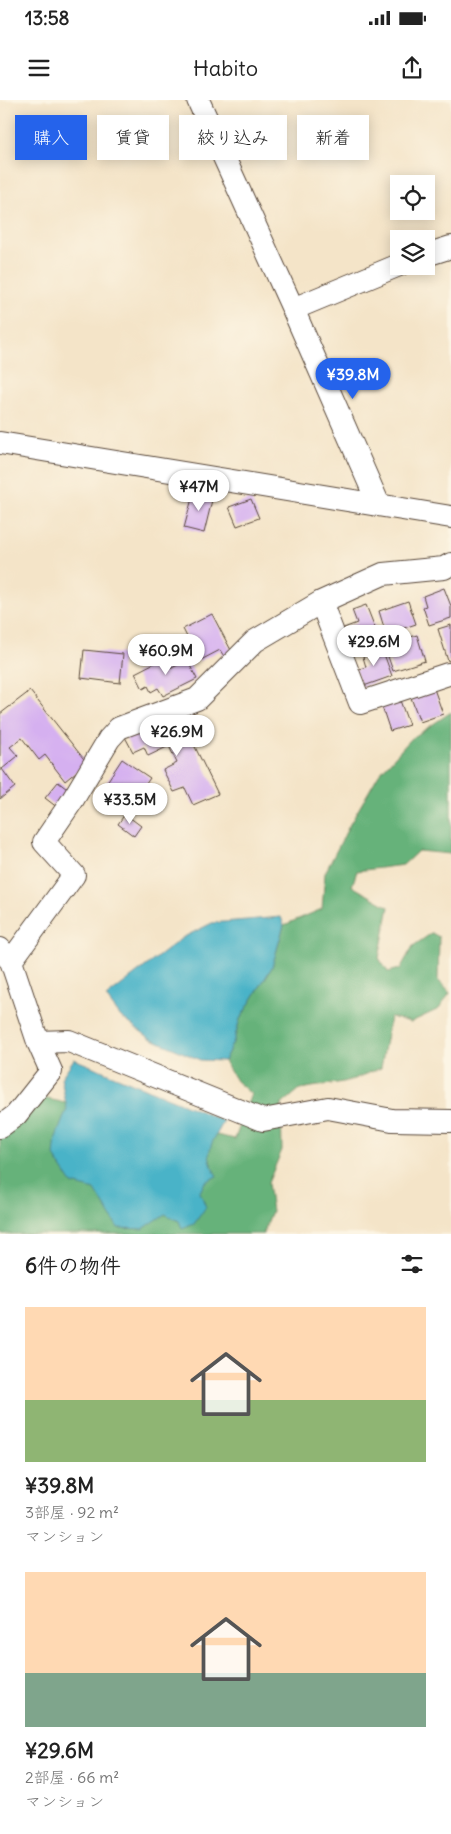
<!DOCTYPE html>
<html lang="ja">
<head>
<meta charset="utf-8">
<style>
  :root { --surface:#fff; --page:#f2f2f2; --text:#222; --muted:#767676; --accent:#2563eb }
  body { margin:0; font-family:Delius,"Klee One",sans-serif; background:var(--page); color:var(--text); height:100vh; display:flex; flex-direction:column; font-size:19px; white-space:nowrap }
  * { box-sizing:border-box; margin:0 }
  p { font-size:16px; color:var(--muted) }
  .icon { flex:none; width:28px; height:28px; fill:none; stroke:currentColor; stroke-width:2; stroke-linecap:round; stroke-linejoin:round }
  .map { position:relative; height:1134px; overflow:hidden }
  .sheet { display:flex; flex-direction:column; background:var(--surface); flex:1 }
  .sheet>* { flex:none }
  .guide { position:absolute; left:15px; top:15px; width:421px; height:45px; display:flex; gap:10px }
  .fabs { position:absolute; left:390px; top:75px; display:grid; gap:10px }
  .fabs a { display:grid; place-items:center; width:45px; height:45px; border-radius:0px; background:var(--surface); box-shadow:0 2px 12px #0003; font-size:25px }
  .price { position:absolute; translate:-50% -42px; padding:0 11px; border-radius:18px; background:#fff; color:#222; font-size:16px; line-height:32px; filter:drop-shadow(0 1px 2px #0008) }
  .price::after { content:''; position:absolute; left:50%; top:30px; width:15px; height:11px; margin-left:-8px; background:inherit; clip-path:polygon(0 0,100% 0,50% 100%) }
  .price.current { background:var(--accent); color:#fff }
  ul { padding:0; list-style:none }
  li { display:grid; align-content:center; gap:10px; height:265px; padding:0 25px }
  li span { display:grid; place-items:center; height:155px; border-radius:0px; color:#555 }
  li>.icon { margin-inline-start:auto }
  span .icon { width:90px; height:90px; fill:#fffc; stroke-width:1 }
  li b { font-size:21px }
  h2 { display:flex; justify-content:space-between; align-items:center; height:60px; padding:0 25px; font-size:21px }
  .pill { padding:0 18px; border-radius:0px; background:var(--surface); box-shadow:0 2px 12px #0003; font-size:18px; line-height:45px }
  .pill.current { background:var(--accent); color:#fff }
  .status { display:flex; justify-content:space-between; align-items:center; height:35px; padding:0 25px; background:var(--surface); direction:ltr }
  .status svg { height:14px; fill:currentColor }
  header { display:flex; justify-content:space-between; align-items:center; height:65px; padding:0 25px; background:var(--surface); font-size:22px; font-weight:600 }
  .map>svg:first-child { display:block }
  .forest { fill:#66b27a; stroke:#506e4c }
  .water { fill:#4ab3c8; stroke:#426e73 }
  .building { fill:#d5b0f0 }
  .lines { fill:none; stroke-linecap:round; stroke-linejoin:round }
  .minor-casing { stroke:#574638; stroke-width:24 }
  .minor { stroke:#fff; stroke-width:22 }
</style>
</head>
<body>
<div class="status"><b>13:58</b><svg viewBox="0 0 49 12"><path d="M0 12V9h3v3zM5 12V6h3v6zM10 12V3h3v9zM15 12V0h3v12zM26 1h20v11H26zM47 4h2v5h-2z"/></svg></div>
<header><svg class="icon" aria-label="menu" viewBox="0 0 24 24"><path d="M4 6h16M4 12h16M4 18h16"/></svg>Habito<svg class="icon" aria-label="share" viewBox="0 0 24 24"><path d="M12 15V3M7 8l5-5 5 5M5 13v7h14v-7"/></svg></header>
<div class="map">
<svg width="451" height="1134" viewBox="0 0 451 1134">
  <rect width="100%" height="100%" fill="#fcf5e5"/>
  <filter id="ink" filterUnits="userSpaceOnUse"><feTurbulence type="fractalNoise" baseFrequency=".02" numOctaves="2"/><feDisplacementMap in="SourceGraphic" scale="10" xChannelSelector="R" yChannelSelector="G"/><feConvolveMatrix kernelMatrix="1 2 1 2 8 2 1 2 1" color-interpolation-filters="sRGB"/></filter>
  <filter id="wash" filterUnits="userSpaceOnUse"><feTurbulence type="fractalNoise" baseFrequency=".0096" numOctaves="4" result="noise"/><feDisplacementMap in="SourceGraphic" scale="20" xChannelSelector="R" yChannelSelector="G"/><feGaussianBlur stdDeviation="1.12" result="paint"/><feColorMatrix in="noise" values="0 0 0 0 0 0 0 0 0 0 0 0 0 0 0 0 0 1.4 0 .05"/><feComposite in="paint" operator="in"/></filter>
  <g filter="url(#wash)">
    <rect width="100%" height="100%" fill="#f4e4c8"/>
    <path class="forest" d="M 451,612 L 451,754 L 418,751 L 403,765 L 357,771 L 352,786 L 389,807 L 379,858 L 388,872 L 400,869 L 413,846 L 432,833 L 439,837 L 438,880 L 450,893 L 439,909 L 411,922 L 390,917 L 381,968 L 349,981 L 300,989 L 281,1005 L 282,1050 L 268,1083 L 272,1111 L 263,1134 L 0,1134 L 0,1016 L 38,997 L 235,1039 L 251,994 L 236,981 L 224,961 L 234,940 L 240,919 L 272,867 L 284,825 L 322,809 L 325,773 L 350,724 L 379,674 L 411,639 Z"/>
    <path class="water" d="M 281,817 L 284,825 L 272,867 L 240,919 L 234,940 L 224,961 L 200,960 L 150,938 L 121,917 L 106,897 L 182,838 L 212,823 Z
      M 74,959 L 224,1021 C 212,1044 202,1051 217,1076 L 205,1082 L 200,1092 L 206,1107 L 194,1124 L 182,1129 L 179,1121 L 165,1114 L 143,1129 L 118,1128 L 95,1090 L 72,1084 L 54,1056 L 56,1037 L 67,1009 L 61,978 Z"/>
    <g id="blocks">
      <path class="building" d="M 194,391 L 213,396 L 204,433 L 184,428 Z
        M 251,399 L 259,418 L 237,426 L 229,407 Z
        M 444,488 L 451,506 L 451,518 L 429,525 L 423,507 L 426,506 L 423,496 Z
        M 408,501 L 416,524 L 386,534 L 379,511 Z
        M 366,505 L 379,538 L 349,550 L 341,529 L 357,523 L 352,510 Z
        M 212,514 L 233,554 L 225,558 L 220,550 L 199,561 L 183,529 Z
        M 451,525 L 451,560 L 448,561 L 438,529 Z
        M 417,535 L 425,561 L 393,571 L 384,545 Z
        M 380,543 L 392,576 L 361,587 L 356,570 L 366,567 L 363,557 L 368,555 L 365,549 Z
        M 84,550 L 123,554 L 120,583 L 81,578 Z
        M 166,557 L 172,568 L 187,560 L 197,579 L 163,596 L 158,588 L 151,592 L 148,586 L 143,589 L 135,573 Z
        M 433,586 L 443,614 L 420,622 L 410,595 Z
        M 30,591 L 87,663 L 65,681 L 45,655 L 39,660 L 22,638 L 10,647 L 18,656 L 2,669 L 15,687 L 0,699 L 0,614 Z
        M 398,595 L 409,625 L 390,631 L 380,601 Z
        M 178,612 L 218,694 L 193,705 L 185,688 L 174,692 L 163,670 L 177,663 L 169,646 L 148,656 L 144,647 L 133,652 L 125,637 Z
        M 122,659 L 150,678 L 131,706 L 103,688 Z
        M 58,682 L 71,692 L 58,708 L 45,698 Z
        M 125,714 L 141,726 L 134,736 L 118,724 Z"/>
    </g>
  </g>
  <g filter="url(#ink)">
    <use href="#blocks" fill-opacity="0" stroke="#574638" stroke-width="1"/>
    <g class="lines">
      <g class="minor-casing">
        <path id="minor" d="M 198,0 L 293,209 L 379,405
          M 426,155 L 451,147
          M 293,209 L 399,165
          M 0,343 L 451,417
          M 321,502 L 360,603 L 448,574
          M 0,849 L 11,861 L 38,942 L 69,941 L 263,1020 L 328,1008 L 392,1020 L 451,1021
          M 11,861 L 74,775 L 44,742 L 72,701 L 109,639 L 119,628 L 197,599 L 255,541 L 321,502 L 383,474 L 444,468 L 451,464
          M 0,1027 L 16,1015 L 51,971 L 38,942"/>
      </g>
      <use href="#minor" class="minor"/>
    </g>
  </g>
</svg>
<div class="fabs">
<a><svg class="icon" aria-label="locate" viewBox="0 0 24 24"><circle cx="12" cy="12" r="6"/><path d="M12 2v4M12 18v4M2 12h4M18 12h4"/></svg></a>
<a><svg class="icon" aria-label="layers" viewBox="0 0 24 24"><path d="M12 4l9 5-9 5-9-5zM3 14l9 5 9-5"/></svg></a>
</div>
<b class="price current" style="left:353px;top:300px">¥39.8M</b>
<b class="price" style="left:199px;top:412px">¥47M</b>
<b class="price" style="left:374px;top:567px">¥29.6M</b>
<b class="price" style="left:166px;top:576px">¥60.9M</b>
<b class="price" style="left:177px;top:657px">¥26.9M</b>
<b class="price" style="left:130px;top:725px">¥33.5M</b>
<div class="guide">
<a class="pill current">購入</a>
<a class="pill">賃貸</a>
<a class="pill">絞り込み</a>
<a class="pill">新着</a>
</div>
</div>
<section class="sheet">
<h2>6件の物件<svg class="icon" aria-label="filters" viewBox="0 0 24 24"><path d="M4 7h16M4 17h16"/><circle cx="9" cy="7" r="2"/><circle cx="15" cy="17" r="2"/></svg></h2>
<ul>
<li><span style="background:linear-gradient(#ffd9b3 60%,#8fb573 0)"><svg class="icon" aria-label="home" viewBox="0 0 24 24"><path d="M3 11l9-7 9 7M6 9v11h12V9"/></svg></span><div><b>¥39.8M</b><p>3部屋 · 92 m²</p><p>マンション</p></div></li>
<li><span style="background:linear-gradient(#ffd9b3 65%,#7fa58c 0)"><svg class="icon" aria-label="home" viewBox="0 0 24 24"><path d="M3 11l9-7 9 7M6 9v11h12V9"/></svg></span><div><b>¥29.6M</b><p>2部屋 · 66 m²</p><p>マンション</p></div></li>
</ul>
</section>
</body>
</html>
